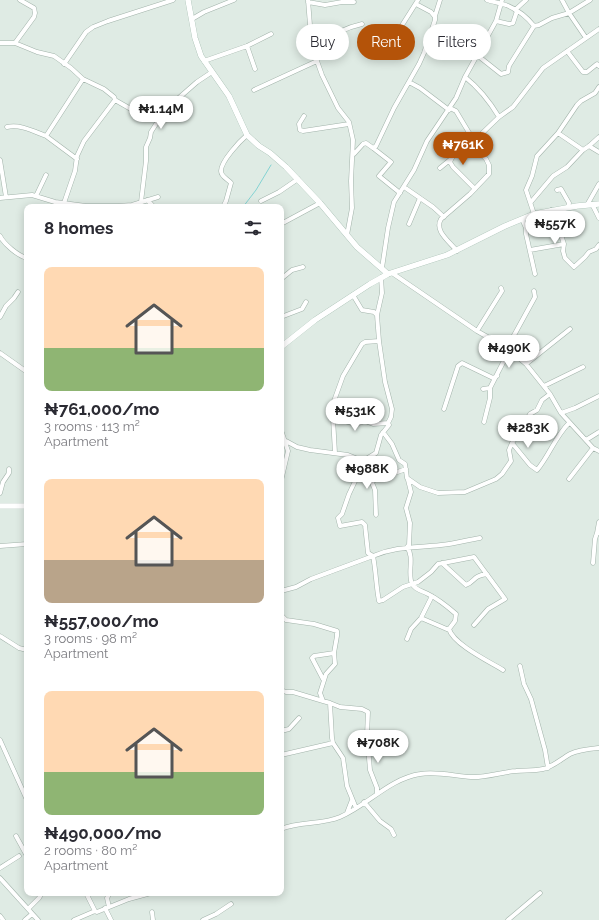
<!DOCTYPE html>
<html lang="en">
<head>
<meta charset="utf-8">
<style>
  :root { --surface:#fff; --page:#f2f2f3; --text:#2b2b33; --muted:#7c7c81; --accent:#b45309 }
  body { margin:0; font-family:Raleway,sans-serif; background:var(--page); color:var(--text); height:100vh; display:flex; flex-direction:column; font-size:15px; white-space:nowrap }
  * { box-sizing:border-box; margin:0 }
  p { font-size:13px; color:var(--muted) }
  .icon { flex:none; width:22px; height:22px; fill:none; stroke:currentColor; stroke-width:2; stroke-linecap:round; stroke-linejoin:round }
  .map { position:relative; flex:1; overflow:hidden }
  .panel { position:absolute; left:24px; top:204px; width:260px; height:692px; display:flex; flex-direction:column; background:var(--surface); border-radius:8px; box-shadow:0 2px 10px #0003 }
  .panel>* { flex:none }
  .banner { position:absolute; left:296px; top:24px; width:243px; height:36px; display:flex; gap:8px }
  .price { position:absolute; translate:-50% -34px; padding:0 9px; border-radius:14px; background:#fff; color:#222; font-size:13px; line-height:26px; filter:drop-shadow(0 1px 2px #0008) }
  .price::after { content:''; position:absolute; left:50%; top:24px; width:12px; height:9px; margin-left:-6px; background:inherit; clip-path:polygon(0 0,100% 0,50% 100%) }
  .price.current { background:var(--accent); color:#fff }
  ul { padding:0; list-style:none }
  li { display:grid; align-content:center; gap:8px; height:212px; padding:0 20px }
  li span { display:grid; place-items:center; height:124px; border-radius:8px; color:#555 }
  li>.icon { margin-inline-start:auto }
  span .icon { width:72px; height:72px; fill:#fffc; stroke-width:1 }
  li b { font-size:17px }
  h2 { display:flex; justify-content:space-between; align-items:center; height:48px; padding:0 20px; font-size:17px }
  .pill { padding:0 14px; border-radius:18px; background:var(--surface); box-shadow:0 2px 10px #0003; font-size:14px; line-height:36px }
  .pill.current { background:var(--accent); color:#fff }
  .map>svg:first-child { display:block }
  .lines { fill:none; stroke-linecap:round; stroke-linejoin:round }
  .stream { stroke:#84d3d3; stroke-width:1 }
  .street-casing { stroke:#a2b3aa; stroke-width:5 }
  .secondary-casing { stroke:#9db7aa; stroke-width:6 }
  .street { stroke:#fff; stroke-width:4 }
  .secondary { stroke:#fff; stroke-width:5.5 }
</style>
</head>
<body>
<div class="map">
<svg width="599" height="920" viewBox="0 0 599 920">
  <rect width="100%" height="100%" fill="#dfebe4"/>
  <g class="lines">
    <path class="stream" d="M 243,207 L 256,190 L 271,165"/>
    <g class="street-casing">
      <path id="street" d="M 308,0 L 310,25 L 317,61 L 322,75 L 338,108 L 349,122 L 353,140 L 351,181 L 352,208 L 347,235
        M 487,0 C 493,2 500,3 506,5 C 516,9 527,17 534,26
        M 562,0 L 569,13 L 586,38
        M 308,2 L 325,5 L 342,2 L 354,2
        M 515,10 L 526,0
        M 435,16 L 440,0
        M 192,19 L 204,12 L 234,0
        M 496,21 L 509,24 L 513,23 L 517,11
        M 399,30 L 418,0
        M 0,43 L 15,43 L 37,52 L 54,56 L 71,68 L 83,79 L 104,89 L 114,97 L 115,100 L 84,141 L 77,156 L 75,171 L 64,203
        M 15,43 L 34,17 L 35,13 L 34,8 L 20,0
        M 247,46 L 255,69
        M 314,48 C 329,36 343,28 362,24
        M 567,51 L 583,72 L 587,72 L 597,64 L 599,66
        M 477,55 L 501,74 L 508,72
        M 204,61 L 247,46 L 271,34
        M 64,64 L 86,32 L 93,27 L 108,21 L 173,0
        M 508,72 L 509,66 L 534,26 L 539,25 L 552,18 L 569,13 L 590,0
        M 465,77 C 479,88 490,102 499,117
        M 409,82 L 420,88 L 449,110
        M 254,90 L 317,61
        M 115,100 L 136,112
        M 450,108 L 456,111 L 474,141 L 476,149 L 486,159 L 489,165 L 489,174 L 470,194 L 441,219 C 434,231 449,241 457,251
        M 304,116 L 299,124 L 300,130 L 303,131 L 349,124
        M 7,127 C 20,124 33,131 46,136
        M 558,133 L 583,150 L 589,146 L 599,137
        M 474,141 L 499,117 L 513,107 L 543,68 L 599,29
        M 474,144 C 465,147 453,153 450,162 L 453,167 L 475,189
        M 589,146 L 599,152
        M 373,148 L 391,162 L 379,176 L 400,193
        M 354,154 L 363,144 L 366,143 L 373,148 L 376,146 L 394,108 L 419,64 L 424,53 L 435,20 L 435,17 L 431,12 L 416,4
        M 77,159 L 46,136 L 83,79
        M 0,160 L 6,197
        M 440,168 L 451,159
        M 404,187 L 433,207 L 444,217
        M 557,190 L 561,189 L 569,203 L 568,207
        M 36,196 L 46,175
        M 0,198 L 32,195 L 55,202 L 86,206 L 118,206 L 132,205 L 158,197
        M 147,200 L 154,207
        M 261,201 L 279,192 L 298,179
        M 141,202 L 146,161 L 146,147 L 150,138 L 151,132 L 165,110 L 197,82 L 212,72
        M 531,202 L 553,176 L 567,167 L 583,150
        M 592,204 L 599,218
        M 587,205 L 599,184
        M 223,207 L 226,201 L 231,183 C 228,179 221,177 221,171 C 221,161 240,141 247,135
        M 551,210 L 554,214 L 564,244 L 563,251 L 565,258 L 574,267 L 585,257 L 589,252 L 596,249 L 599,245
        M 534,214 L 526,190 L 532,176 L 537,156 L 558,133 L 577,105 L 581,101 L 595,93 L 599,87
        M 522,219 L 526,228 L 526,234 L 535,274
        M 281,224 L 320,203
        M 409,224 L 420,198
        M 0,236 C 4,244 18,256 27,258
        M 530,250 L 564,244
        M 382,268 L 388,228 L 394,202 L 414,170 L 427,141 L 456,98 L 465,77 L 496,21 L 502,0
        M 392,273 L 477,331 L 507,348 L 526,364 L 550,394 L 561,413 L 593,448 L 599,451
        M 281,279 L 292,270 L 303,267
        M 353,295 L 362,310 L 374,312 L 377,315
        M 0,317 L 6,306 L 14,298 L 18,292
        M 281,317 L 302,309 L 306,302
        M 477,331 L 502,291 L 501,288
        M 379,341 L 365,342 L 362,344 L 343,376 L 330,412 L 330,416 L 333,418 L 356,424 L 365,421 L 373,424 L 388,423
        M 507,348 L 535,297 L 534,291
        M 0,353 L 27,372
        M 526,364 L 570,329
        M 544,386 L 583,367
        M 483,389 L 490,388 L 509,351 L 510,351
        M 550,394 L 542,400 L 537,410 L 530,414 L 523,427 L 512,443 L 530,465 L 537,470 C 549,456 555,437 569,423
        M 444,409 L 458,366 L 462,363 L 493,378 L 497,376
        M 561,413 L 575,408 L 599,396
        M 333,418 L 335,453
        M 484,422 L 490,398 L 490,388
        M 281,430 L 288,451 L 281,481
        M 383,432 L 392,444 L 399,460 L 405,464 L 407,478 L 420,487 L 438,493 L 465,492 L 496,479 L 502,474 L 511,461 L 509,450 L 512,443
        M 586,440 L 599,432
        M 286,441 L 297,447 L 310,450 L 348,455 L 363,461 L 375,490 L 376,515
        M 569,479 L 593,448
        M 408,480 L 411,492 L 406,508 L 410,523 L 409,545 L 407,547 C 415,558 407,572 412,584 C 415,590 423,591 428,594 C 438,599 448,607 456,614 L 455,621 L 449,629 C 453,644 490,662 503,670
        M 372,481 L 406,469
        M 0,493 L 3,482 L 9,473 L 9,469
        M 597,533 L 599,522
        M 0,546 L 27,544
        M 442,563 L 466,585 C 476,581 472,576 487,574
        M 593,563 L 595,539 L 597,533 L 599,533
        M 281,591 L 296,587 L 311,579 L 373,556 L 368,553 L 365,525 L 362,522 L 340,526 L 338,518 L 342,514 L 349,494 L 358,475 L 360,465 L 363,461 L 376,453 L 381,435 L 389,425 L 388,423 L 391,417 L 392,409 L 385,382 L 379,341 L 377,315 L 382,293 L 381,277
        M 281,615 L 286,620 L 314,624 L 337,631 L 337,636 L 334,653 L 335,664 L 326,674 L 320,693 L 323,701 L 330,703 L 332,738 L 333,743 L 343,758 L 347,786 L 356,808
        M 421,618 L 449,630
        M 474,625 L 488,609 L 505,599 L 474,557 L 438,564 L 431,572 L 418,582 L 403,587 L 383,600 L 379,601 C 376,586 376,571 373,556 C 397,546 416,548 441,545 C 454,544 467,540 480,538
        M 0,636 L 19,648 L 27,650
        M 407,639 L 411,629 L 421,618 L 432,596
        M 520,666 L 524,684 L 531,699 L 545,750 L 548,768
        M 323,679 L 312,658 L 314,656 L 334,653
        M 281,690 L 286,692 L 293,692 L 323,701
        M 330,703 L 340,707 L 362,709 L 368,712 L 367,735 L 370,770 L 377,788 L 377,793
        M 281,731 L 289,729 L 299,718
        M 0,740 L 27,800
        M 281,755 L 333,743
        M 364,802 L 380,821 L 391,829 L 394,835
        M 347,813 L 352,800
        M 281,829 C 300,821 321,825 340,817 C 368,805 389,779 420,774 C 436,771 454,776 471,777 C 486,778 501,772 516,771 C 525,770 534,771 543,769 C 553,767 561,759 570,754 C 578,750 589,749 599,748
        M 16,836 L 27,856
        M 0,868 L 19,856
        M 0,878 L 38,920
        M 86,893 L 95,911
        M 109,907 L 107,898 L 110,893
        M 29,908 L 39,898 L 42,893
        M 105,908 L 111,920
        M 152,912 L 153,920
        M 0,916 L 3,920
        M 25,920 L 32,914
        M 74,920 L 95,911 L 97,912 L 129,899 L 151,893
        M 203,920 L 216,914 L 231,904
        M 508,920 L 540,893"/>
    </g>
    <g class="secondary-casing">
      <path id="secondary" d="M 188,0 L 195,38 L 201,56 L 229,96 L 247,135 L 259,146 L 270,153 L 286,167 L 320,203 L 357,247 L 388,274
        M 281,347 L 315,320 L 370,284 L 388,274 L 447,255 L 505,226 L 534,214 L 577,206 L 599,204
        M 0,506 L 27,506"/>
    </g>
    <use href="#street" class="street"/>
    <use href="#secondary" class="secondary"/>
  </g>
</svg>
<b class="price" style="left:161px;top:130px">₦1.14M</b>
<b class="price current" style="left:463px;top:166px">₦761K</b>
<b class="price" style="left:555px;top:245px">₦557K</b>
<b class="price" style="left:509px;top:369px">₦490K</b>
<b class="price" style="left:355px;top:432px">₦531K</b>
<b class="price" style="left:528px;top:449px">₦283K</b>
<b class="price" style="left:367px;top:490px">₦988K</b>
<b class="price" style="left:378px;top:764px">₦708K</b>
<div class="banner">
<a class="pill">Buy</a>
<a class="pill current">Rent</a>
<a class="pill">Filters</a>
</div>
<section class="panel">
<h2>8 homes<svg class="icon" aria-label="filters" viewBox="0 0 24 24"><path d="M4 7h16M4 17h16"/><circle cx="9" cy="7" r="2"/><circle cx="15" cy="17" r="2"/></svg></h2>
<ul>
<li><span style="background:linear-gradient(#ffd9b3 65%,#8fb573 0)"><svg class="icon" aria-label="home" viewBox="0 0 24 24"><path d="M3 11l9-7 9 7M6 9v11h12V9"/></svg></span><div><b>₦761,000/mo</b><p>3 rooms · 113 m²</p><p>Apartment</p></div></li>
<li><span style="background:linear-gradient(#ffd9b3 65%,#b9a48a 0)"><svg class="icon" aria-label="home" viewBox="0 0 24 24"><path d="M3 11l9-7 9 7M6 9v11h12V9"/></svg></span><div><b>₦557,000/mo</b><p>3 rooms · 98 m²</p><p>Apartment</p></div></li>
<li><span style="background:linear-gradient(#ffd9b3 65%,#8fb573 0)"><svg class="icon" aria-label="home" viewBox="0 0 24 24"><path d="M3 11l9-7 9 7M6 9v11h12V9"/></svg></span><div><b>₦490,000/mo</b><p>2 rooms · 80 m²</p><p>Apartment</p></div></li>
</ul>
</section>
</div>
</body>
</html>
